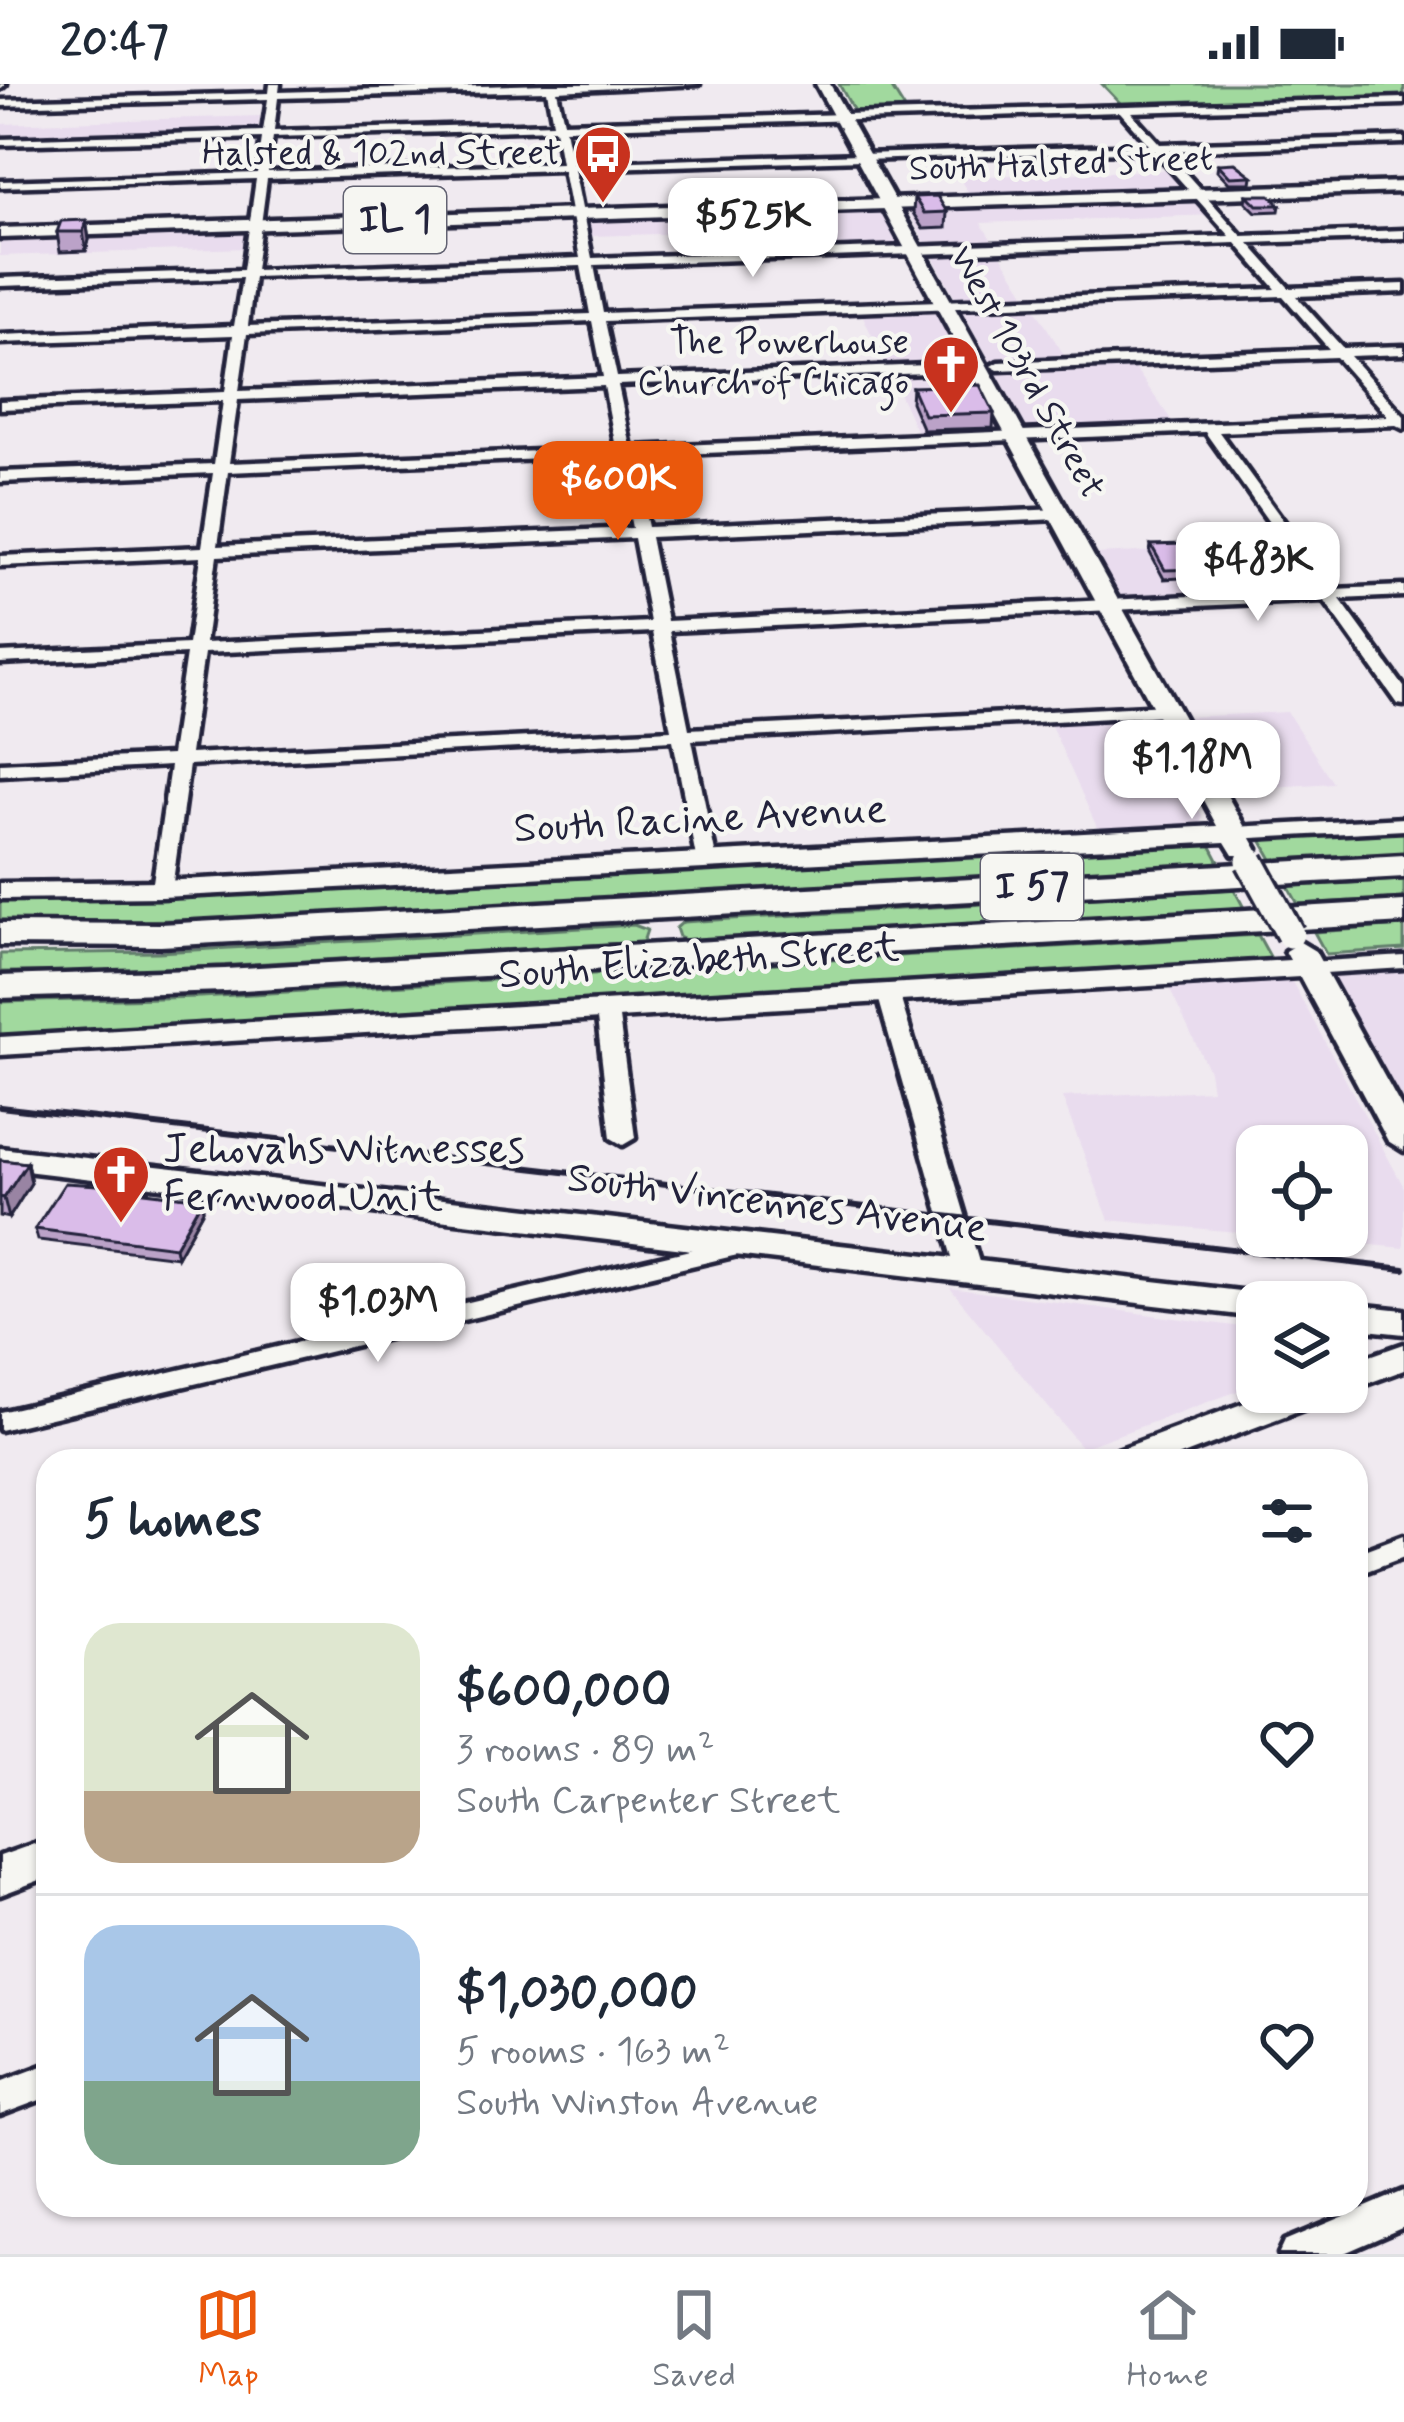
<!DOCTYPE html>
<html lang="en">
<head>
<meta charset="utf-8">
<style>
  :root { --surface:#fff; --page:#f6f6f7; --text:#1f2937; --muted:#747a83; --line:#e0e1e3; --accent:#ea580c }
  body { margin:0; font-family:Mynerve,sans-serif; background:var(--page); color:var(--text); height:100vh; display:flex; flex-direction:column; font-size:45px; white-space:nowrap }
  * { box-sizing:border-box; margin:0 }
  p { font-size:39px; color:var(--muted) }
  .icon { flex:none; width:66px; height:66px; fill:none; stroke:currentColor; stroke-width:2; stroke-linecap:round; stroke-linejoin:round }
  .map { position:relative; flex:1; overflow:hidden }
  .panel { position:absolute; left:36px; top:1365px; width:1332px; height:768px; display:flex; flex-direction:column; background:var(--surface); border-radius:36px; box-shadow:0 3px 9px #0004 }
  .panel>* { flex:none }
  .fabs { position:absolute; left:1236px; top:1041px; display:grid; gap:24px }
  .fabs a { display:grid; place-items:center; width:132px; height:132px; border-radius:24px; background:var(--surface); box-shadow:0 3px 9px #0004; font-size:60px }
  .price { position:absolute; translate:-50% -102px; padding:0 27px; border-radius:24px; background:#fff; color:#222; font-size:39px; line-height:78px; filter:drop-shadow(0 3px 6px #0008) }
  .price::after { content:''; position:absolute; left:50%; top:72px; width:36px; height:27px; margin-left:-18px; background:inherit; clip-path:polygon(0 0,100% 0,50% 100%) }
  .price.selected { background:var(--accent); color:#fff }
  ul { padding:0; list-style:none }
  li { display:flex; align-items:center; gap:36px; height:300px; padding:0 48px }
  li+li { border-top:3px solid var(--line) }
  li span { display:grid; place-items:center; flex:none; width:336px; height:240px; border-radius:36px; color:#555 }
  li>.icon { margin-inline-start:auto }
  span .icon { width:144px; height:144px; fill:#fffc; stroke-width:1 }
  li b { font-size:51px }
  h2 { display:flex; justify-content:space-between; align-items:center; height:144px; padding:0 48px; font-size:51px }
  .status { display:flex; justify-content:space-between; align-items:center; height:84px; padding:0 60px; background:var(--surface); direction:ltr }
  .status svg { height:33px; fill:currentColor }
  .tabs { display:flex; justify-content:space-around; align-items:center; height:168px; border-top:3px solid var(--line); background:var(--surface); font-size:33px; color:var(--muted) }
  .tabs a { display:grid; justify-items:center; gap:6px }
  .tabs .selected { color:var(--accent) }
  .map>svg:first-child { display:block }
  .built { fill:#e9dcee }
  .green { fill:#a1d99e; stroke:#627e6c; stroke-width:3 }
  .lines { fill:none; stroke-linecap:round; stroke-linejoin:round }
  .street-casing { stroke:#22223b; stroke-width:9 }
  .secondary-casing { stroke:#22223b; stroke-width:9 }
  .primary-casing { stroke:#22223b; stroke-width:9 }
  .highway-casing { stroke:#22223b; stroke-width:9 }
  .street { fill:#f6f6f2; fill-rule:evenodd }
  .secondary { fill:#f6f6f2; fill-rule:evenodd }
  .primary { fill:#f6f6f2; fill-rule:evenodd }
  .highway { fill:#f6f6f2; fill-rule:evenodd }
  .rail { stroke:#22223b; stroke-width:6 }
  .secondary-bridge-casing { stroke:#22223b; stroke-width:34; stroke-linecap:butt }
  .secondary-bridge { stroke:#f6f6f2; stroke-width:27 }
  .wall { fill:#bba2c8; stroke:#22223b; stroke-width:3 }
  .shaded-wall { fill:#9984a3; stroke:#22223b; stroke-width:3 }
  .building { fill:#dabce9; stroke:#22223b; stroke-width:3 }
  .labels { text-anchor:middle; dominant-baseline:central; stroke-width:9; stroke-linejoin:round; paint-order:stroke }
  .far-poi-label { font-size:36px; fill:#22223b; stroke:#f6f6f2; text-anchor:end }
  .far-street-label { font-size:36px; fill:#22223b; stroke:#f6f6f2 }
  .shield { fill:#f6f6f2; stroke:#626272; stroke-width:3 }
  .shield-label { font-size:39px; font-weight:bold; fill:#22223b }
  .street-label { font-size:42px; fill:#22223b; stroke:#f6f6f2 }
  .poi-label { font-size:42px; fill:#22223b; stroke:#f6f6f2; text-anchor:start }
</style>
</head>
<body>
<div class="status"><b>20:47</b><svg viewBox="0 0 49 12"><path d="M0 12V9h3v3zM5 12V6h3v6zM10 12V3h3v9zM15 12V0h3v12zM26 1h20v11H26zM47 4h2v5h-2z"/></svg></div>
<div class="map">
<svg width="1404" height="2170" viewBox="0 0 1404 2170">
  <rect width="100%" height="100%" fill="#f0eaf0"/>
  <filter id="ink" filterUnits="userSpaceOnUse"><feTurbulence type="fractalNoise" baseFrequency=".00833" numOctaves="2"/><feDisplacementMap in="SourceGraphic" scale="24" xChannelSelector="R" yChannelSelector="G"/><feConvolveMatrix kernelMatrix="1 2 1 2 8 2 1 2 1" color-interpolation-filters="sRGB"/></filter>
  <g filter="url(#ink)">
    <path class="built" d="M 260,32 L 258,47 L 0,54 L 0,40 Z
      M 1170,86 L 1185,101 L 969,109 L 958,93 Z
      M 1200,112 L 1216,131 L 981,139 L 1071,282 L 1132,280 L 1172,337 L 1026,343 L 905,122 Z
      M 883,123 L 905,165 L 833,167 L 823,145 L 591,152 L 587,133 Z
      M 250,144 L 247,164 L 0,172 L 0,151 Z
      M 936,224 L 966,281 L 887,284 L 861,228 Z
      M 969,287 L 1001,349 L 919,353 L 890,289 Z
      M 1185,466 L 1216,515 L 1124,519 L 1096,470 Z
      M 1287,628 L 1333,699 L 1226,706 L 1186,633 Z
      M 1150,632 L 1202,732 L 1201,738 L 1194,744 L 1100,750 L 1049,637 Z
      M 1404,883 L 1404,1021 L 1329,888 Z
      M 1290,894 L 1404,1103 L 1404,1164 L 1275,1152 L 1347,1152 L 1347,1062 L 1257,1062 L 1257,1150 L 1109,1136 L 1062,1013 L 1212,1006 L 1209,987 L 1168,902 Z
      M 950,1204 L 1257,1245 L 1257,1300 L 1082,1364 Z"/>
    <path class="green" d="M 839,0 L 889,0 L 906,27 L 855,29 Z
      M 1102,0 L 1404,0 L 1404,14 L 1123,22 Z
      M 1404,745 L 1404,769 L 1273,777 L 1260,754 Z
      M 1208,757 L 1220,780 L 263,834 L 0,840 L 0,815 L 176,814 Z
      M 1404,796 L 1404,814 L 1298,820 L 1288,802 Z
      M 1234,805 L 1244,824 L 688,857 L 679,853 L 676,844 L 683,838 Z
      M 634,841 L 647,846 L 643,858 L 127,887 L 0,888 L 0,870 L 159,868 Z
      M 1404,842 L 1404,865 L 1326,870 L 1314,848 Z
      M 1258,851 L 1274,880 L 0,954 L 0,918 L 201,913 Z"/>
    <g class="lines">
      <g class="street-casing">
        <path id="street" d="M 0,0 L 6,0 L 0,5 Z
          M 270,0 L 280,0 L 279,8 L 546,0 L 699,0 L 557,7 L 564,38 L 1404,14 L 1404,20 L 1131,28 L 1160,60 L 1404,53 L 1404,59 L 1166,67 L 1242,152 L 1404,146 L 1404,154 L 1249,159 L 1289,204 L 1404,200 L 1404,208 L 1296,212 L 1343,264 L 1404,262 L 1404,270 L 1350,272 L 1404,332 L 1404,345 L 1396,341 L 1219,348 L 1333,505 L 1404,502 L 1404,512 L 1340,515 L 1404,603 L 1404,621 L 1398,620 L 1324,516 L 669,547 L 689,645 L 1167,621 L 1176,626 L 1167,631 L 692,656 L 717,778 L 707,784 L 697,778 L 673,656 L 189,681 L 172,805 L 162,811 L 155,809 L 152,805 L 170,682 L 0,691 L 0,679 L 171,671 L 186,570 L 0,579 L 0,569 L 188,560 L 201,473 L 0,482 L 0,472 L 202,463 L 213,389 L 0,398 L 0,388 L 214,380 L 223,317 L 0,325 L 0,317 L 225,308 L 233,251 L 0,259 L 0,251 L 234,242 L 242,194 L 0,202 L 0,194 L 243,186 L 256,95 L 0,103 L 0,97 L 257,89 L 262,54 L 0,61 L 0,55 L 263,47 L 268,15 L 0,22 L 0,16 L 269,9 ZM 547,7 L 553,39 L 274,47 L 278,14 ZM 1120,28 L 1149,61 L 572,79 L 565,45 ZM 555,45 L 561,79 L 268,88 L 273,53 ZM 1154,67 L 1230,152 L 592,174 L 574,85 ZM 563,86 L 580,174 L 255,186 L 267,95 ZM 1236,159 L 1276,205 L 603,229 L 594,181 ZM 581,182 L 590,230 L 248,242 L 254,193 ZM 1283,212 L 1329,265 L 998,278 L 991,282 L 998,286 L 1336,273 L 1388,332 L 631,363 L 618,301 L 978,287 L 985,283 L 978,279 L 617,293 L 605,237 ZM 592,237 L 603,293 L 239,307 L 247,250 ZM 604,302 L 616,364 L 229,379 L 238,316 ZM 1205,348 L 1317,506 L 667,537 L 650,453 L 1059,435 L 1067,430 L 1059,425 L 648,443 L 633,372 ZM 618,372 L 632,444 L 218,462 L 228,388 ZM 634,454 L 650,538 L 205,559 L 217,472 ZM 652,548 L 671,646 L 190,670 L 204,569 Z
          M 1404,734 L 1404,746 L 1234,755 L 1224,749 L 1234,743 Z
          M 1404,872 L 1404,884 L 1309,890 L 1298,884 L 1309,878 Z
          M 888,902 L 899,909 L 982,1188 L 978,1194 L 960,1194 L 956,1188 L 877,909 Z
          M 607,919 L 618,926 L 635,1054 L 623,1061 L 611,1054 L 596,926 Z
          M 741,1154 L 753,1162 L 750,1168 L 0,1346 L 0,1328 Z
          M 1404,1451 L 1404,1473 L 1356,1491 L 1356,1469 Z
          M 48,1980 L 48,2013 L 0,2031 L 0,1998 Z
          M 1404,2107 L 1404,2143 L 1342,2170 L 1279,2170 L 1285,2157 Z"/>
      </g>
      <g class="secondary-casing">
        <path id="secondary" d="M 816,0 L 830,0 L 1257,765 L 1253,771 L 1233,771 L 1225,758 L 162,813 L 0,815 L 0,799 L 162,797 L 1217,742 Z
          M 1300,858 L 1315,867 L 1404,1028 L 1404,1067 L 1388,1057 L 1300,893 L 0,971 L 0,953 L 1290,876 L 1285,867 Z
          M 0,1064 L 1257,1209 L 1273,1218 L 1257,1218 L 1257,1233 L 0,1084 Z
          M 1347,1220 L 1404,1226 L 1404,1250 L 1347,1244 Z
          M 1404,1260 L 1404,1286 L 1347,1307 L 1347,1280 Z
          M 1274,1308 L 1329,1308 L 1324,1317 L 1167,1377 L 1109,1377 L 1115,1367 Z
          M 48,1755 L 48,1793 L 0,1811 L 0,1772 Z"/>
      </g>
      <g class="primary-casing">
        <path id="primary" d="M 1404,98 L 1404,108 L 0,154 L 0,144 Z"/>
      </g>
      <g class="highway-casing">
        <path id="highway" d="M 1404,771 L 1404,793 L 161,862 L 0,861 L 0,839 L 161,840 Z
          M 1404,817 L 1404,839 L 225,907 L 0,914 L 0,892 L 225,885 Z"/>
      </g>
      <use href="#street" class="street"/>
      <use href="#secondary" class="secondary"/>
      <use href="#primary" class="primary"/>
      <use href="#highway" class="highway"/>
      <path class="rail" d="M 0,1023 L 1404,1185"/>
      <g class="secondary-bridge-casing">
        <path id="secondary-bridge" d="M 1250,777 L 1290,850"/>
      </g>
      <use href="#secondary-bridge" class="secondary-bridge"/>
    </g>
    <path class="wall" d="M 1218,80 L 1252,92 L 1251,99 L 1229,99 L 1217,86 Z
      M 1247,111 L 1280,121 L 1279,127 L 1256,128 L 1246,118 Z
      M 914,113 L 947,128 L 946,144 L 923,145 L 913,129 Z
      M 86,136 L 89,156 L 86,167 L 60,168 L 57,148 Z
      M 912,303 L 994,329 L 993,344 L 923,346 L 911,318 Z
      M 1151,461 L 1199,485 L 1198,493 L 1164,495 L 1150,469 Z
      M 0,1076 L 27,1079 L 31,1099 L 9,1134 L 0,1132 Z
      M 148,1104 L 149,1109 L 202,1115 L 203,1126 L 177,1173 L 38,1156 L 35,1145 Z"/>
    <path class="shaded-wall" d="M 86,136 L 89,156 L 86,167 L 83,148 Z
      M 27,1079 L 31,1099 L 9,1134 L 4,1114 Z
      M 202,1115 L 203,1126 L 177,1173 L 175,1163 Z"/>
    <path class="building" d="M 1235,79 L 1252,92 L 1230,93 L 1218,80 Z
      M 1247,111 L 1270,111 L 1280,121 L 1257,121 Z
      M 937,112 L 947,128 L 924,129 L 914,113 Z
      M 86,136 L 83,148 L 57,148 L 61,137 Z
      M 980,301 L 994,329 L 924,331 L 912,303 Z
      M 1184,460 L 1199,485 L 1165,486 L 1151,461 Z
      M 0,1076 L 27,1079 L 4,1114 L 0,1113 Z
      M 65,1099 L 148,1104 L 145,1108 L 202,1115 L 175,1163 L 35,1145 Z"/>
  </g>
  <defs>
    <g id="bus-pin" transform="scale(3)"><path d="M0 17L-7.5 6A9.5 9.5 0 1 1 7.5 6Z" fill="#c8321e" stroke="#f6f6f2"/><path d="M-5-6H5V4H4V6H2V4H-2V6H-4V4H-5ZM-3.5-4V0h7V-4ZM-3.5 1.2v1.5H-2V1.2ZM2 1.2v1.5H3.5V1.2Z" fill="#fff"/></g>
    <g id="church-pin" transform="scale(3)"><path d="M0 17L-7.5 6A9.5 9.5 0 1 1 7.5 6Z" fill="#c8321e" stroke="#f6f6f2"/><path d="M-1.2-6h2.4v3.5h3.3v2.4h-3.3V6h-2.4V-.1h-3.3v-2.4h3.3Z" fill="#fff"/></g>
  </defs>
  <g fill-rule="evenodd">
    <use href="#bus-pin" x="603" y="70"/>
    <use href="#church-pin" x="951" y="280"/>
    <use href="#church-pin" x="121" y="1090"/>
  </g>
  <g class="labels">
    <g class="far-poi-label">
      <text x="561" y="70">Halsted &amp; 102nd Street</text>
      <text x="909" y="259">The Powerhouse<tspan x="909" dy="41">Church of Chicago</tspan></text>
    </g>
    <g class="far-street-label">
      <text transform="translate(1061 81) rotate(-2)">South Halsted Street</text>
      <text transform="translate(1026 289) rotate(61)">West 103rd Street</text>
    </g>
    <g class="shield">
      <rect x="344" y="103" width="102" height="66" rx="9"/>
      <rect x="981" y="770" width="102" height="66" rx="9"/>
    </g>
    <g class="shield-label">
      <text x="395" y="136">IL 1</text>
      <text x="1032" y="803">I 57</text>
    </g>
    <g class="street-label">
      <text transform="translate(700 736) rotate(-3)">South Racine Avenue</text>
      <text transform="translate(699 878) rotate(-4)">South Elizabeth Street</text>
      <text transform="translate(777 1120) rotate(7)">South Vincennes Avenue</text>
    </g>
    <g class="poi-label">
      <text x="163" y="1066">Jehovahs Witnesses<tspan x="163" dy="48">Fernwood Unit</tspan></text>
    </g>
  </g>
</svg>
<div class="fabs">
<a><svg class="icon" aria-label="locate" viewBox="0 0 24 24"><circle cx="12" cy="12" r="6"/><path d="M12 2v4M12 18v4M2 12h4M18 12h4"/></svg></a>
<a><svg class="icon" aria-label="layers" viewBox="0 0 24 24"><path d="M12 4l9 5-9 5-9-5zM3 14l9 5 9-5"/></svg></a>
</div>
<b class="price" style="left:753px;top:196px">$525K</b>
<b class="price selected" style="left:618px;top:459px">$600K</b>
<b class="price" style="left:1258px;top:540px">$483K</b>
<b class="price" style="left:1192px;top:738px">$1.18M</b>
<b class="price" style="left:378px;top:1281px">$1.03M</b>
<section class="panel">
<h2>5 homes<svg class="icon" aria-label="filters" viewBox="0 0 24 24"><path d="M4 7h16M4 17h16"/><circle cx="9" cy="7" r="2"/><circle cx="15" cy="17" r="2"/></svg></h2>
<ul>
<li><span style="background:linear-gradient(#dfe7d0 70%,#b9a48a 0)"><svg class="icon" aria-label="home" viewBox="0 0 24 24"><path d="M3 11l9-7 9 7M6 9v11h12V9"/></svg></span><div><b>$600,000</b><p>3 rooms · 89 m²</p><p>South Carpenter Street</p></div><svg class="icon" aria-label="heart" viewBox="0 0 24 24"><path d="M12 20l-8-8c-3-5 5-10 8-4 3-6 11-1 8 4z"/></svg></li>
<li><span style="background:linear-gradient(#a9c7e8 65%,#7fa58c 0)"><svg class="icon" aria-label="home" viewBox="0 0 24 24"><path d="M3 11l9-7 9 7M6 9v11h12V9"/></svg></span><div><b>$1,030,000</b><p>5 rooms · 163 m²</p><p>South Winston Avenue</p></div><svg class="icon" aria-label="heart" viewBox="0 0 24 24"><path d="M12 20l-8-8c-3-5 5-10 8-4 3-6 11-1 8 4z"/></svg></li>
</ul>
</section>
</div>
<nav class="tabs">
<a class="selected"><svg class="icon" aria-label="map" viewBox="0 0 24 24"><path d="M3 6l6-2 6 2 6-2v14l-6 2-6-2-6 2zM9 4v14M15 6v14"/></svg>Map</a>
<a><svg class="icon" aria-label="saved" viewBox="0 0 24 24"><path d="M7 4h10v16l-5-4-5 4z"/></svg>Saved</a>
<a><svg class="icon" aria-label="home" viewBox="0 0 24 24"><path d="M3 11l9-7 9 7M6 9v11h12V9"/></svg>Home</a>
</nav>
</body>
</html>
